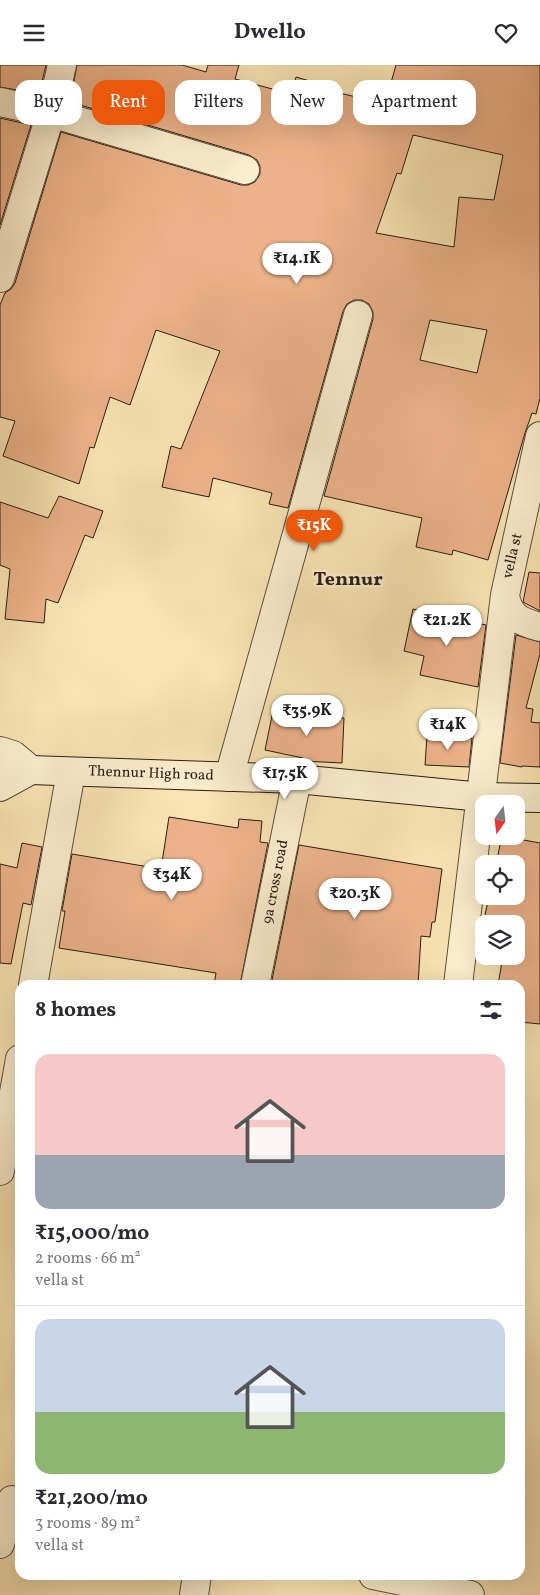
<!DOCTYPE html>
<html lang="en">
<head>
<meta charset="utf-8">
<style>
  :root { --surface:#fff; --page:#f2f2f3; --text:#2b2b33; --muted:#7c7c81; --line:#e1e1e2; --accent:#ea580c }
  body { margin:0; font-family:Vollkorn,serif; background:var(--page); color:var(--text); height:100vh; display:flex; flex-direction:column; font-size:19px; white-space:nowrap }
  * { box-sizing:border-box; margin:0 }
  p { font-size:16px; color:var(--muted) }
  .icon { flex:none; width:28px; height:28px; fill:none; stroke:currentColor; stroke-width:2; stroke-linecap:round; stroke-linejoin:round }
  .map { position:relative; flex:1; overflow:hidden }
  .side { position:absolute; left:15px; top:915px; width:510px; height:600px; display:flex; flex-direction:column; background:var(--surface); border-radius:15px; box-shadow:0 5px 20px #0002 }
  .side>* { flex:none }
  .banner { position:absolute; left:15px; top:15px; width:510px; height:45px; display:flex; gap:10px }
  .needle { width:32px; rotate:194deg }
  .buttons { position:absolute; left:475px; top:730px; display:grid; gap:10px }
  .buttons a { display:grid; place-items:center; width:50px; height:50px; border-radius:10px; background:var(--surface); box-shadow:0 5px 20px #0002; font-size:25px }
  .price { position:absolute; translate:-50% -42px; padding:0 11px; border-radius:18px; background:#fff; color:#222; font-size:16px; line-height:32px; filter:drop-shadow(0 1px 2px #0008) }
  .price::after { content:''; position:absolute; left:50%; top:30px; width:15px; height:11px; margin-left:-8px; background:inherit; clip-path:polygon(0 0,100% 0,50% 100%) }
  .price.current { background:var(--accent); color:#fff }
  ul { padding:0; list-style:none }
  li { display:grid; align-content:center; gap:10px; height:265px; padding:0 20px }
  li+li { border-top:1px solid var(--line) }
  li span { display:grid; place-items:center; height:155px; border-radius:15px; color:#555 }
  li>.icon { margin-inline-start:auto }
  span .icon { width:90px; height:90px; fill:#fffc; stroke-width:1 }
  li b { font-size:21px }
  h2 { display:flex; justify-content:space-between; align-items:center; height:60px; padding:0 20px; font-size:21px }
  .tag { padding:0 18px; border-radius:15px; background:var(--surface); box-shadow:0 5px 20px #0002; font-size:18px; line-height:45px }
  .tag.current { background:var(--accent); color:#fff }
  header { display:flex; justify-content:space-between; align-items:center; height:65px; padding:0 20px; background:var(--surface); font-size:22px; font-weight:700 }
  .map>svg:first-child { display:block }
  .building { fill:#ecb289; stroke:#281d16; fill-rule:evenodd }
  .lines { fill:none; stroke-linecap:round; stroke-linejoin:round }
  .street-casing { stroke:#5c4e3d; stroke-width:30 }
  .secondary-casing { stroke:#281d16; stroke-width:30 }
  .street { stroke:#faedcd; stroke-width:28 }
  .secondary { stroke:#faedcd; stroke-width:28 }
  .labels { text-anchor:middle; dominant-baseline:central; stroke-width:5; stroke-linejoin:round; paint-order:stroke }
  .street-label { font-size:15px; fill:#281d16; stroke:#faedcd }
  .district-label { font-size:20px; font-weight:bold; fill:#281d16; stroke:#faedcd }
</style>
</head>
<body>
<header><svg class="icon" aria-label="menu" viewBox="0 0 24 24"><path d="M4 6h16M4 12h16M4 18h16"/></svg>Dwello<svg class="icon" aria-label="heart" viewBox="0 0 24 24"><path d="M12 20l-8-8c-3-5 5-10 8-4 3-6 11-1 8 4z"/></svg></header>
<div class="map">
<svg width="540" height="1530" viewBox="0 0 540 1530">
  <rect width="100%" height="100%" fill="#f8e3b2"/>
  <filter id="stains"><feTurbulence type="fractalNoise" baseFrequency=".004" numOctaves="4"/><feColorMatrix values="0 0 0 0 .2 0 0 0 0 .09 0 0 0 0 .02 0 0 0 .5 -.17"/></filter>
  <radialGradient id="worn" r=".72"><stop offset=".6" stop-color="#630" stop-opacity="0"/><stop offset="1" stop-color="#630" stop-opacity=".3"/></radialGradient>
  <path class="building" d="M 0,0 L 46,0 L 39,29 L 0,22 Z
    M 77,0 L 182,0 L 206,7 L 208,0 L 239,0 L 235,14 L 291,29 L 296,12 L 320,19 L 319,23 L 385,39 L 396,0 L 540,0 L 540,333 L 536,349 L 532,348 L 525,368 L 488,495 L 453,485 L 452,490 L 416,482 L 422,453 L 324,431 L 373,254 L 373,247 L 369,239 L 362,235 L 354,235 L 347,239 L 343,246 L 288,443 L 269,439 L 272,428 L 213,413 L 209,432 L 162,422 L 171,381 L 181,384 L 220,286 L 156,265 L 130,340 L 110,332 L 94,383 L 90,382 L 79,419 L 3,391 L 15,356 L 0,352 L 0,240 L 5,228 L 11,224 L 15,218 L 61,67 L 241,120 L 248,120 L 255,117 L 260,109 L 260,101 L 257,95 L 249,90 L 70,37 ZM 413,70 L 503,90 L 494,135 L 459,132 L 454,182 L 376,168 L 397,108 L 401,109 ZM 430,255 L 487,265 L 477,308 L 420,295 Z
    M 0,53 L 31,60 L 0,160 Z
    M 59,431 L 103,446 L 93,473 L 85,470 L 58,538 L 46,534 L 44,558 L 5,554 L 10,504 L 0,500 L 0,437 L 48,453 Z
    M 529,507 L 540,508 L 540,546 L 523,537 Z
    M 413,544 L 486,560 L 478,622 L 420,610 L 424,591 L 404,586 Z
    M 516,570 L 540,577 L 540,589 L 526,643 L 533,644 L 531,657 L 540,658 L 540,702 L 522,701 L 522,702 L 500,698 Z
    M 273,646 L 290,650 L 344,653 L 342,698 L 302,696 L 303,693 L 265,685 Z
    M 427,670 L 472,673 L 469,702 L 425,700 Z
    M 169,752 L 238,763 L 239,754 L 262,756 L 260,777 L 268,778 L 240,920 L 214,920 L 216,908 L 59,883 L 65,846 L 62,846 L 72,789 L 161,804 Z
    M 502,771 L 540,778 L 540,959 L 520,957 L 520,920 L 498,920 L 503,891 L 516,891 L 516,859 L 484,859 L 484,875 L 480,874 L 489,831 L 516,831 L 516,799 L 496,799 Z
    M 22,778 L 42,782 L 31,840 L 23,838 L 11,899 L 0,898 L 0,799 L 17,803 Z
    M 299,780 L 442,804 L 435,857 L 432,857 L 430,872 L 421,871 L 418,920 L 371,920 L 314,916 L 313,920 L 271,920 Z"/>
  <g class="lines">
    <g class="street-casing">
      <path id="street" d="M 0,37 L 51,48 L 245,105
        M 0,213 L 51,48 L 62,0
        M 540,371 L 505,530 C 508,552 521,557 540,562
        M 0,686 L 13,690 L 31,705 L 0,722
        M 229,712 L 358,250
        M 33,920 L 71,707
        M 255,920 L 297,714
        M 458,920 L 505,530
        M 0,1106 L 20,994
        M 0,1479 L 12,1435
        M 373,1510 L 470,1530
        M 194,1530 L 197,1510"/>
    </g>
    <g class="secondary-casing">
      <path id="secondary" d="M 0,704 L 297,714 L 482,732 L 540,733"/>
    </g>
    <use href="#street" class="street"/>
    <use href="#secondary" class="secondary"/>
  </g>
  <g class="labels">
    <g class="street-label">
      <text transform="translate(513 491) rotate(-77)">vella st</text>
      <text transform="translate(151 709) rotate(2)">Thennur High road</text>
      <text transform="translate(276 817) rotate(-79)">9a cross road</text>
    </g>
    <g class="district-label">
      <text x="348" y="515">Tennur</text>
    </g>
  </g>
  <rect width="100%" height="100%" filter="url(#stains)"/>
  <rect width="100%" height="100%" fill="url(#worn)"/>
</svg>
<div class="buttons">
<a><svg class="needle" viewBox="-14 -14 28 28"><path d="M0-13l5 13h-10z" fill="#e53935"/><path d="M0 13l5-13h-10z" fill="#7c7c81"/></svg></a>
<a><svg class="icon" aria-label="locate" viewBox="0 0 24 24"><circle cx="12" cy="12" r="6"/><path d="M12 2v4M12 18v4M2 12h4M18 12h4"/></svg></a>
<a><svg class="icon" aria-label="layers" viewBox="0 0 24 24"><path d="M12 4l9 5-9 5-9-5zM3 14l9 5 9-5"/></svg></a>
</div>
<b class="price" style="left:297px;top:220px">₹14.1K</b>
<b class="price current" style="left:314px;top:487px">₹15K</b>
<b class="price" style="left:447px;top:582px">₹21.2K</b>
<b class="price" style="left:307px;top:672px">₹35.9K</b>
<b class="price" style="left:448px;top:686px">₹14K</b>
<b class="price" style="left:285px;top:735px">₹17.5K</b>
<b class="price" style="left:172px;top:836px">₹34K</b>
<b class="price" style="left:355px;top:855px">₹20.3K</b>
<div class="banner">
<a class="tag">Buy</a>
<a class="tag current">Rent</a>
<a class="tag">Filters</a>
<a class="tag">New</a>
<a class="tag">Apartment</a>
</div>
<section class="side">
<h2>8 homes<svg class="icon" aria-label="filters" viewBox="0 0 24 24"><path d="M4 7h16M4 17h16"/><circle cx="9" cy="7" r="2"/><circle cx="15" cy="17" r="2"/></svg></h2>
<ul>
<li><span style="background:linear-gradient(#f6c9c9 65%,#9aa5b1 0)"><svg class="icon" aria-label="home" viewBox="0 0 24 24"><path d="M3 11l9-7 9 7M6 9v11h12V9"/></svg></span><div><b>₹15,000/mo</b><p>2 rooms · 66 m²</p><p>vella st</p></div></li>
<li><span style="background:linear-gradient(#c9d6e8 60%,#8fb573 0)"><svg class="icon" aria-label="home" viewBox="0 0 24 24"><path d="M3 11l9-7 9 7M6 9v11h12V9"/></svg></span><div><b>₹21,200/mo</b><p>3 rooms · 89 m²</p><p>vella st</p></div></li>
</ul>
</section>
</div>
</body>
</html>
